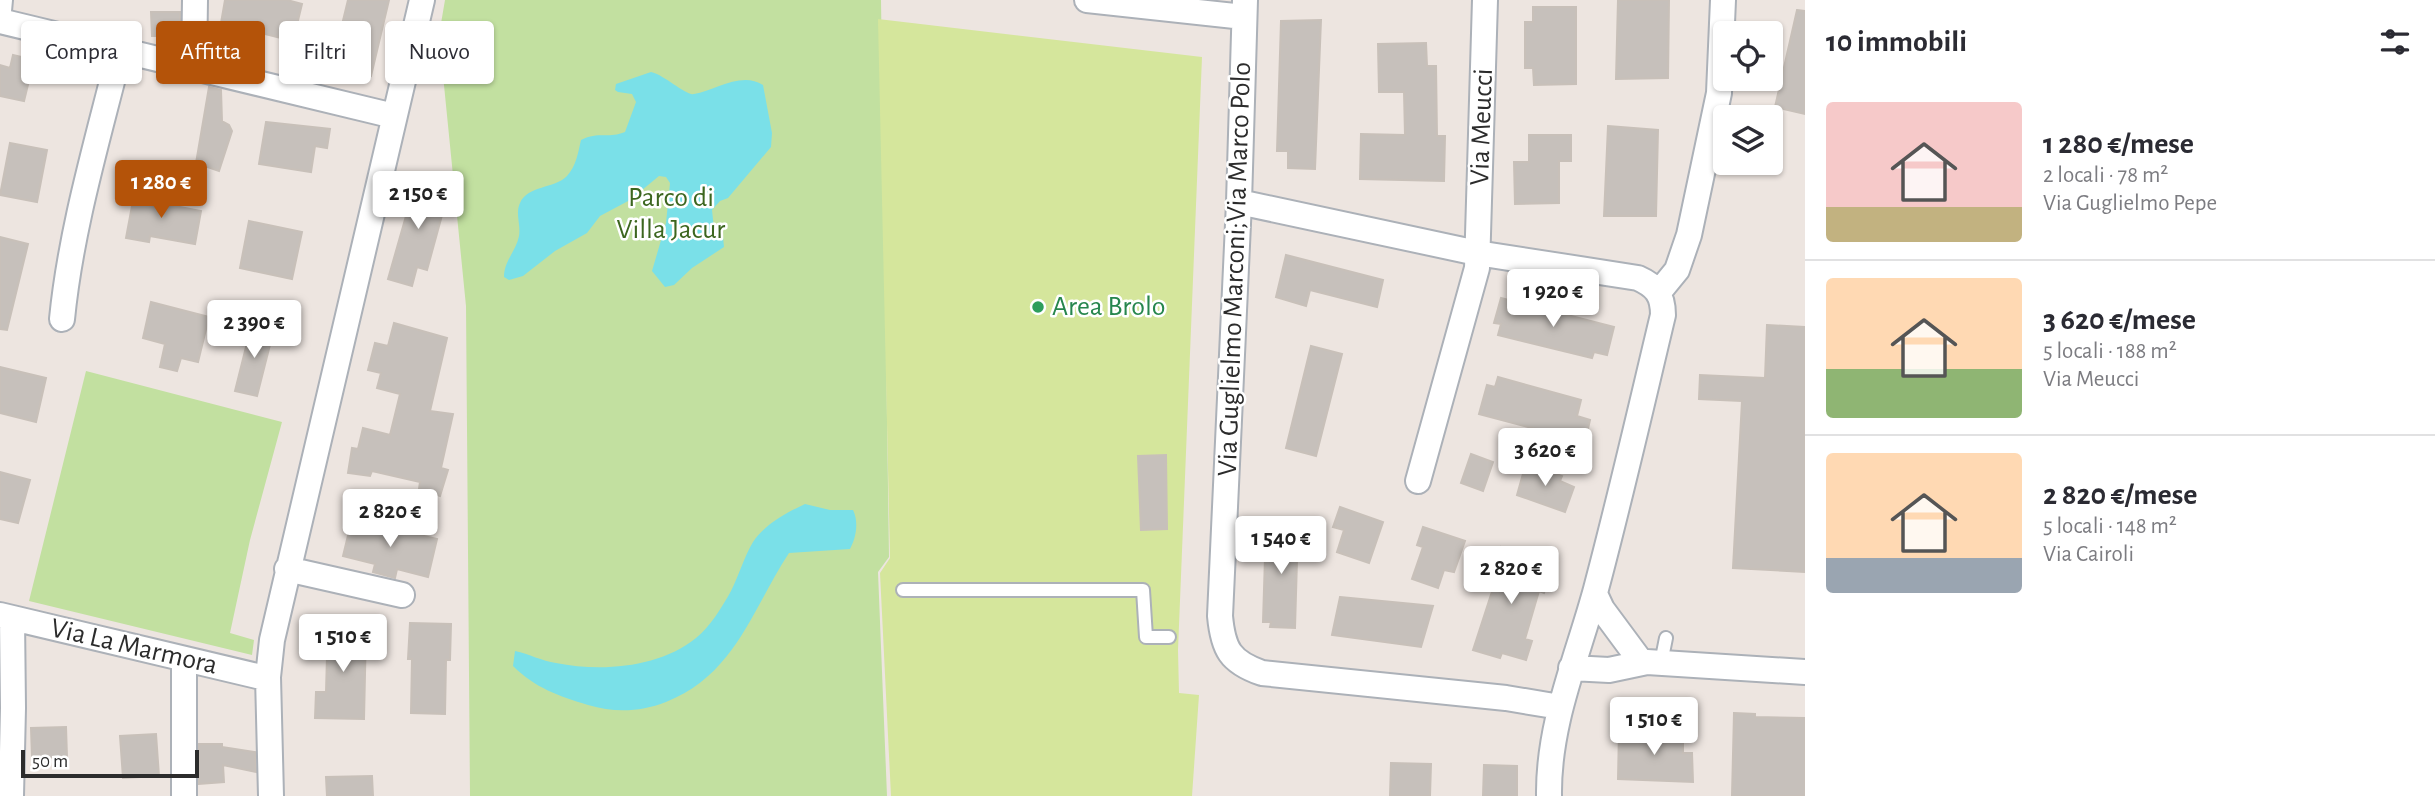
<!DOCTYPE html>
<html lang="it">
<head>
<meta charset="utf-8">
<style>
  :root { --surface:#fff; --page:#f2f2f3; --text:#2b2b33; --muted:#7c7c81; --line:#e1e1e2; --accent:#b45309 }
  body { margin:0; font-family:"Alegreya Sans",sans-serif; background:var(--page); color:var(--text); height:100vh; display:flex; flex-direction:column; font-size:26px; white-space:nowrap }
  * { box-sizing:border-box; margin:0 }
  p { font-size:23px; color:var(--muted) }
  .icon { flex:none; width:38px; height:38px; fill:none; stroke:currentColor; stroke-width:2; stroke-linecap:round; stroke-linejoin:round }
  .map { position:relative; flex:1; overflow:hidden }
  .panel { display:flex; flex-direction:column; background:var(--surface); width:630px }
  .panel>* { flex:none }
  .top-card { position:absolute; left:21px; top:21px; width:665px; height:63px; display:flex; gap:14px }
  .buttons { position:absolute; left:1713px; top:21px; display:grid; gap:14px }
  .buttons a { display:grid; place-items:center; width:70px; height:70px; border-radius:7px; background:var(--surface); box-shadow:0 2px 5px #0004; font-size:35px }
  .scale { position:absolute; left:21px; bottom:18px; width:178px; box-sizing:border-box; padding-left:7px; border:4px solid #2c2c2c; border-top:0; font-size:19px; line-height:24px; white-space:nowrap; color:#2c2c2c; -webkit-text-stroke:5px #fff; paint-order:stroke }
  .price { position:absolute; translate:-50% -60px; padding:0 16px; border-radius:7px; background:#fff; color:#222; font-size:23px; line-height:46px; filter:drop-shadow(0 2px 4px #0008) }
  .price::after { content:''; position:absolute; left:50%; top:42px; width:21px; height:16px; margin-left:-10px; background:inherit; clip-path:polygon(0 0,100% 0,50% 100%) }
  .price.on { background:var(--accent); color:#fff }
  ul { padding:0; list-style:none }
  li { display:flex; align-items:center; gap:21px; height:175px; padding:0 21px }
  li+li { border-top:2px solid var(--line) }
  li span { display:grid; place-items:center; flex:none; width:196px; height:140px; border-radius:7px; color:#555 }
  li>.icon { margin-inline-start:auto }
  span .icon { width:84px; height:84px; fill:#fffc; stroke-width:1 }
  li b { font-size:30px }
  h2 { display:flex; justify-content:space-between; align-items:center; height:84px; padding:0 21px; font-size:30px }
  .pill { padding:0 24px; border-radius:7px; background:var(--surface); box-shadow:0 2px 5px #0004; font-size:24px; line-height:63px }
  .pill.on { background:var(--accent); color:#fff }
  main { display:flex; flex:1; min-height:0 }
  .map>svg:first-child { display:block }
  .green { fill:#c2e0a0 }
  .pitch { fill:#d5e69c }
  .water { fill:#7ae0e8 }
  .building { fill:#c6c0bb; stroke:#c8c0b9; stroke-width:2 }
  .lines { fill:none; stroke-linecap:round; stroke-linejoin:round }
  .service-casing { stroke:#acb1b8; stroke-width:16 }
  .minor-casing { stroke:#acb1b8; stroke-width:28 }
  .service { stroke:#fff; stroke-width:12 }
  .minor { stroke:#fff; stroke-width:24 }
  .leisure-dot { fill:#2e9e5b; stroke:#fff; stroke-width:2.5 }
  .labels { text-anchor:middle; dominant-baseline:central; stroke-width:5; stroke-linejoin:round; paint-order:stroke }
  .street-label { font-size:28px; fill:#2c2c2c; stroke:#fff }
  .park-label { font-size:28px; fill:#3c661f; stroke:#fff }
  .leisure-label { font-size:28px; fill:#27864d; stroke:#fff; text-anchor:start }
</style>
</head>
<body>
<main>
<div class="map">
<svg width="1805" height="796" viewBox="0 0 1805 796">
  <rect width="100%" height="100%" fill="#ede5e0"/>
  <path class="green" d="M 445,0 L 881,0 L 889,557 L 878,572 L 887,796 L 470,796 L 466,306 L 439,35 Z
    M 86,371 L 282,422 L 250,540 L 230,633 L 254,640 L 252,655 L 29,601 Z"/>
  <path class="pitch" d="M 878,19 L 1202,57 L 1178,650 L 1179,693 L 1199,695 L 1192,796 L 891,796 L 880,573 L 890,558 Z"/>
  <path class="water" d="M 651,72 C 665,75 686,96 694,94 C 715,91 741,71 763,85 L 772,133 L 771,147 L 728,198 L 720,201 L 712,210 L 714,229 L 723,237 L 724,247 L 692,268 L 674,285 L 665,287 L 652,271 L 666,223 L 670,183 L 666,177 L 659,176 L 630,200 L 600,216 L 587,233 L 555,251 L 523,276 L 509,280 L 504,277 C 504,261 516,251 519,236 C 521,224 515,214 520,203 C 528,185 554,189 567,176 C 576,166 578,153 581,140 C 599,131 607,139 625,132 L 636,102 L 632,94 L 618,92 L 615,90 L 616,84 Z
    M 805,504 L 830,510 L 853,510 C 859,522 856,538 850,549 L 789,553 C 752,609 736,674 666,702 C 640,712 615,713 588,705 C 559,696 535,688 513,666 L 515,651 C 529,654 542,661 556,663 C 601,672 659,668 696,638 C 710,627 722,607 731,591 C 739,575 744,557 753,542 C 765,524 786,513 805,504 Z"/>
  <path class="building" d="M 225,0 L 287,0 L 302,4 L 293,41 L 221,23 Z
    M 348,0 L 389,0 L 371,76 L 332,66 Z
    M 1618,0 L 1669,0 L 1668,78 L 1616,79 Z
    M 1533,7 L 1576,7 L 1576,84 L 1534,85 L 1533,68 L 1525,68 L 1525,22 L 1533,22 Z
    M 1797,10 L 1805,11 L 1805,114 L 1775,107 Z
    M 151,12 L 180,12 L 180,36 L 152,36 Z
    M 1321,20 L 1315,169 L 1288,168 L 1288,151 L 1277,151 L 1281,21 Z
    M 1426,43 L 1427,66 L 1436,66 L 1437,136 L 1445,136 L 1444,181 L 1360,179 L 1361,134 L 1405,135 L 1404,92 L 1379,92 L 1378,44 Z
    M 13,55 L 34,60 L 24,101 L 0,96 L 0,65 L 10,68 Z
    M 209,87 L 221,90 L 222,121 L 229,125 L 232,131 L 219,171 L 196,163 Z
    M 266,122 L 330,129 L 327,148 L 315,146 L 311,172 L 259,164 Z
    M 1608,126 L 1658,130 L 1656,216 L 1604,216 Z
    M 1529,135 L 1571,135 L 1571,161 L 1559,161 L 1559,203 L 1515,204 L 1514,162 L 1529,162 Z
    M 10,143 L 47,150 L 37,202 L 0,195 Z
    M 418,174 L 442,181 L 435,205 L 444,208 L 427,270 L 417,267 L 412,286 L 388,279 Z
    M 135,190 L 169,197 L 164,204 L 201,211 L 195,244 L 150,236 L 149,242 L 126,238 Z
    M 249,221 L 302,232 L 292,279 L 240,268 Z
    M 0,237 L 28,244 L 7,330 L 0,329 Z
    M 1286,255 L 1383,280 L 1377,307 L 1310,290 L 1306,306 L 1276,297 Z
    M 1501,298 L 1614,327 L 1607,355 L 1594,352 L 1592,358 L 1498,335 L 1501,324 L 1494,323 Z
    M 151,302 L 209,317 L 198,362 L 181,358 L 177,371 L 160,367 L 165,344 L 143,338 Z
    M 252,323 L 274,329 L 257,396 L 235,391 Z
    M 394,323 L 447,338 L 430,411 L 453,414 L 441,468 L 448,470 L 440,496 L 419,489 L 420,482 L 372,471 L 370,476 L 348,473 L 352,448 L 358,449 L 363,428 L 390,435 L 400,394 L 377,388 L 381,373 L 368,370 L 375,343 L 388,346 Z
    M 1767,325 L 1805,327 L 1805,572 L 1733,568 L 1742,401 L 1699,399 L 1700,375 L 1765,378 Z
    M 1311,346 L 1342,354 L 1316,456 L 1286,448 Z
    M 0,367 L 46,378 L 36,422 L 0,413 Z
    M 1498,377 L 1581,400 L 1577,416 L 1590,420 L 1585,442 L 1479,414 L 1487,385 L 1495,387 Z
    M 1471,454 L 1493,462 L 1483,491 L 1461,483 Z
    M 1166,455 L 1167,529 L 1141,530 L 1138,456 Z
    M 1526,463 L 1562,476 L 1560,481 L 1574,487 L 1565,512 L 1517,495 Z
    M 0,472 L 30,480 L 18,523 L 0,519 Z
    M 1340,507 L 1383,522 L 1369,563 L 1337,552 L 1344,530 L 1333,527 Z
    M 352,519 L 437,539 L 428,577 L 397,569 L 395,578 L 373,572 L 375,564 L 343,556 Z
    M 1266,525 L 1298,526 L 1295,628 L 1270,627 L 1271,622 L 1263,622 Z
    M 1423,527 L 1465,541 L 1454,572 L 1444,570 L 1438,588 L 1412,579 L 1423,547 L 1417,545 Z
    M 1501,547 L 1528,555 L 1526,561 L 1551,569 L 1544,593 L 1539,591 L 1525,639 L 1532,641 L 1526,660 L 1502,653 L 1500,658 L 1473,650 L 1500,567 L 1495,566 Z
    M 1340,597 L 1433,606 L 1421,647 L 1332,635 Z
    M 410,623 L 451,624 L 450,660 L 446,660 L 445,714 L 411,713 L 412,659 L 408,659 Z
    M 318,629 L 366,629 L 364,719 L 315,718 L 316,692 L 326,692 L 327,656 L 317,656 Z
    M 1734,713 L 1755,714 L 1755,717 L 1805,718 L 1805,796 L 1732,796 Z
    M 66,727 L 67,757 L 32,758 L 31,728 Z
    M 1619,731 L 1683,733 L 1683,753 L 1692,753 L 1693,782 L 1618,779 Z
    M 156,734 L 159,776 L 123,778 L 120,736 Z
    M 199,744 L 222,744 L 222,747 L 255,752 L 256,772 L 223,765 L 224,782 L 199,784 Z
    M 1391,763 L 1431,764 L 1430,796 L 1390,796 Z
    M 1484,765 L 1517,766 L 1517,796 L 1483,796 Z
    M 372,776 L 373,796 L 327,796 L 326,777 Z"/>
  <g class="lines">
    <g class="service-casing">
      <path id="service" d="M 4,22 L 6,0
        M 903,590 L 1143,590 L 1146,637 L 1169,637
        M 1661,663 L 1666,638"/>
    </g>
    <g class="minor-casing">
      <path id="minor" d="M 1087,0 L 1244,17
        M 1245,0 L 1239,202 L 1220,616 C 1223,649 1230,662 1262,673 L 1506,698 L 1560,707
        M 0,21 L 394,116
        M 194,67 L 195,0
        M 1239,202 L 1477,253 L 1638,278 C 1656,286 1663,295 1663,315 C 1641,407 1620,499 1596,589 C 1577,659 1548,723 1549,796
        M 1659,292 L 1677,270 L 1689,235 L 1719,93 L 1723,0
        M 62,319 C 71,228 98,139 120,50
        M 1418,481 L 1477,268 L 1485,0
        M 287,569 L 402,595
        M 1595,594 L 1602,609 L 1642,663
        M 0,615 L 257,676 L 268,677
        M 184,659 L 184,796
        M 1571,668 L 1609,670 L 1647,662 L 1805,672
        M 11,796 L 13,708 L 12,618
        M 271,796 L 268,677 L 272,640 L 422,0"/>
    </g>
    <use href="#service" class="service"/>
    <use href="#minor" class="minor"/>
  </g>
  <circle class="leisure-dot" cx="1038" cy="307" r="7"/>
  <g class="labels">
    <g class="street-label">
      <text transform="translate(1482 127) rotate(-88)">Via Meucci</text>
      <text transform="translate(1235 269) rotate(-88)">Via Guglielmo Marconi;Via Marco Polo</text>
      <text transform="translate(134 647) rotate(13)">Via La Marmora</text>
    </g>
    <g class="park-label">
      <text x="671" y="198">Parco di<tspan x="671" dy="32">Villa Jacur</tspan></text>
    </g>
    <g class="leisure-label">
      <text x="1052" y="307">Area Brolo</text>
    </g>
  </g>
</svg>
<div class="buttons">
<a><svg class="icon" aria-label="locate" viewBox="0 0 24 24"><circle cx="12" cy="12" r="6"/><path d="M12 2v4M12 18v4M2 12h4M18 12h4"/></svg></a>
<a><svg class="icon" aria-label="layers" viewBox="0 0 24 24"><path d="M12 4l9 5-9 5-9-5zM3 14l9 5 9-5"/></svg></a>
</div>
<div class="scale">50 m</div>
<b class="price on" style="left:161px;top:220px">1 280 €</b>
<b class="price" style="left:418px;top:231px">2 150 €</b>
<b class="price" style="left:1553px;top:329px">1 920 €</b>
<b class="price" style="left:254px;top:360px">2 390 €</b>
<b class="price" style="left:1545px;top:488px">3 620 €</b>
<b class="price" style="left:390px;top:549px">2 820 €</b>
<b class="price" style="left:1281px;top:576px">1 540 €</b>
<b class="price" style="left:1511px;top:606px">2 820 €</b>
<b class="price" style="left:343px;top:674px">1 510 €</b>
<b class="price" style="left:1654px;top:757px">1 510 €</b>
<div class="top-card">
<a class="pill">Compra</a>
<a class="pill on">Affitta</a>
<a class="pill">Filtri</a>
<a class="pill">Nuovo</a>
</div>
</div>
<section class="panel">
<h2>10 immobili<svg class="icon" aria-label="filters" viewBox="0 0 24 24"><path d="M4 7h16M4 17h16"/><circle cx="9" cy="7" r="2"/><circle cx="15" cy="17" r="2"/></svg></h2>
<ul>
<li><span style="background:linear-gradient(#f6c9c9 75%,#c2b280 0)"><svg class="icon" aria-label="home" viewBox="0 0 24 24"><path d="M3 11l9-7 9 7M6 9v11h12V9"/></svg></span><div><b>1 280 €/mese</b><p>2 locali · 78 m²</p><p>Via Guglielmo Pepe</p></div></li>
<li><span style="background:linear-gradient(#ffd9b3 65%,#8fb573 0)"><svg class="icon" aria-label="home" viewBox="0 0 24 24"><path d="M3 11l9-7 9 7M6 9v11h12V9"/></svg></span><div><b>3 620 €/mese</b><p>5 locali · 188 m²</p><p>Via Meucci</p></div></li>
<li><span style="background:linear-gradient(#ffd9b3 75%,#9aa5b1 0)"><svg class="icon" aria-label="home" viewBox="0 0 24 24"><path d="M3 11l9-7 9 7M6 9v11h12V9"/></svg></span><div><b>2 820 €/mese</b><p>5 locali · 148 m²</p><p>Via Cairoli</p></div></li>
</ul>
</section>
</main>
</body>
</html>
